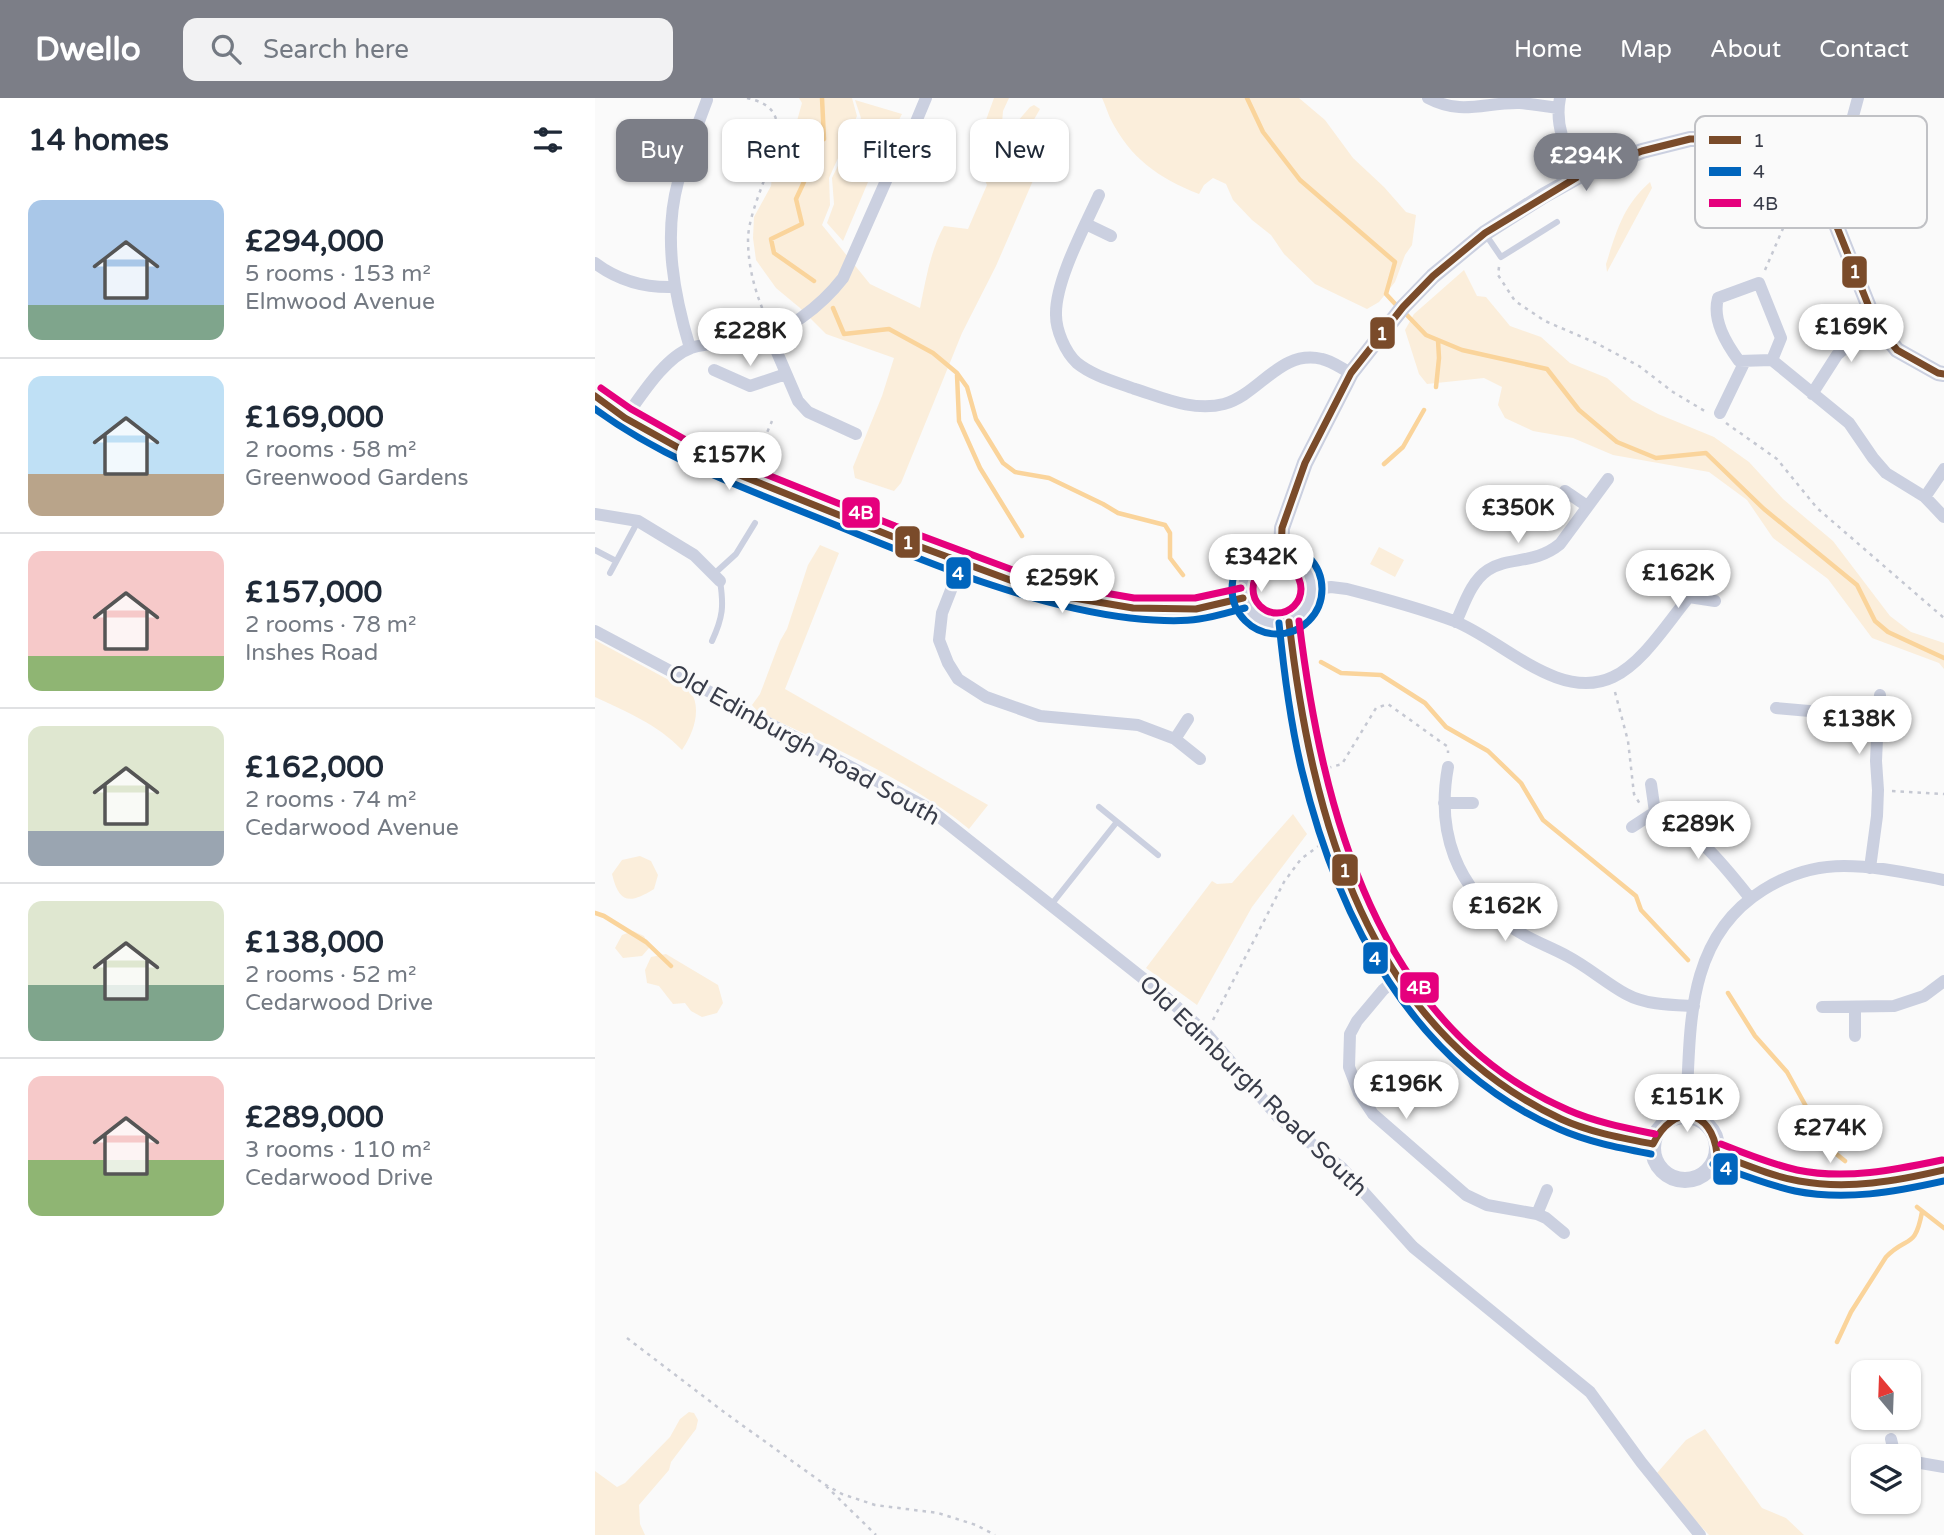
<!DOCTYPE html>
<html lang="en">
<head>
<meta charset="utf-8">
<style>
  :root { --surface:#fff; --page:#f2f2f3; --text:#1f2937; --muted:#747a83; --line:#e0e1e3; --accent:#7c7e87 }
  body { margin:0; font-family:"Varela Round",sans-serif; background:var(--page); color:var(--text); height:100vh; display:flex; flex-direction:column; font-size:26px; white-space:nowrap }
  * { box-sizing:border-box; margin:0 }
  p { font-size:23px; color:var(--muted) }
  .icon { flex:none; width:38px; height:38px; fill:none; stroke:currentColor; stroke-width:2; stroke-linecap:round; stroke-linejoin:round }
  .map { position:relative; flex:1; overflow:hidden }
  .details { display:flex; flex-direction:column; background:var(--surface); width:595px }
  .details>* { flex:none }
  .banner { position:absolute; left:21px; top:21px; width:665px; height:63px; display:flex; gap:14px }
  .needle { width:46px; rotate:341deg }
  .fabs { position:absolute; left:1256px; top:1262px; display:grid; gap:14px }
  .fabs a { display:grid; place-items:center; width:70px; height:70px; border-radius:14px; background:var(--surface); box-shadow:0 2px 5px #0004; font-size:35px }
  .price { position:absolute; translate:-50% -60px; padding:0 16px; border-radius:24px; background:#fff; color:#222; font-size:23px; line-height:46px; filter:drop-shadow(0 2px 4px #0008) }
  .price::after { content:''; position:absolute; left:50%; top:42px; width:21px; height:16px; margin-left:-10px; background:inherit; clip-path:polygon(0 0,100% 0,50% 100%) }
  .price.on { background:var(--accent); color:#fff }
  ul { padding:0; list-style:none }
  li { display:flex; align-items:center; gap:21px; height:175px; padding:0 28px }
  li+li { border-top:2px solid var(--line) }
  li span { display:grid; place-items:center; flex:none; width:196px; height:140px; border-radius:14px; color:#555 }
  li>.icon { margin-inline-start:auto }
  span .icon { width:84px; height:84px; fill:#fffc; stroke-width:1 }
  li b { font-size:30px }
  h2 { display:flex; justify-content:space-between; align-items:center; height:84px; padding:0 28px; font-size:30px }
  .pill { padding:0 24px; border-radius:14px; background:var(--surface); box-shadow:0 2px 5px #0004; font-size:24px; line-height:63px }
  .pill.on { background:var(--accent); color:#fff }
  header { display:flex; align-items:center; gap:42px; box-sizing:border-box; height:98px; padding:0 35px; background:var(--accent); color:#fff }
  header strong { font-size:33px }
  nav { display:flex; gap:38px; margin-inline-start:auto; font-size:24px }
  .search { width:490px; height:63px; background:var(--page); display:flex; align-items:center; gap:18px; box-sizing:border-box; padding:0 24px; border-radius:14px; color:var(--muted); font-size:26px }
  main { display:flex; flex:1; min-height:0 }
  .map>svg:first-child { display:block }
  .green { fill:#fbeedb }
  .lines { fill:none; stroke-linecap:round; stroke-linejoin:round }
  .stream { stroke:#fad49b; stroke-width:4.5 }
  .path { stroke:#c5c8d2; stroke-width:2.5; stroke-dasharray:3.5 5; stroke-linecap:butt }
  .service { stroke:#cbd0e0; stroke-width:6 }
  .minor { stroke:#cbd0e0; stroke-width:12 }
  .tertiary { stroke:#cbd0e0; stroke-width:16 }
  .bus-1-casing { stroke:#fafafa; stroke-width:12 }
  .bus-2-casing { stroke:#fafafa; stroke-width:12 }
  .bus-3-casing { stroke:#fafafa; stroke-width:12 }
  .bus-1 { stroke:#7a4b2a; stroke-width:7 }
  .bus-2 { stroke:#0065bd; stroke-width:7 }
  .bus-3 { stroke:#e5007d; stroke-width:7 }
  .labels { text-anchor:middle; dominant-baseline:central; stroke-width:7; stroke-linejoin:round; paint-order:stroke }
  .street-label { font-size:24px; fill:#383c49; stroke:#fafafa }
  .key { fill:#fafafa; stroke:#c0c1c5; stroke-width:2 }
  .key-label { font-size:19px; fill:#383c49 }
  .line-badge { stroke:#fafafa; stroke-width:2.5 }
  .badge-label { font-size:19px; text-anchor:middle; font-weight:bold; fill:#fff }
</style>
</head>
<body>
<header>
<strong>Dwello</strong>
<div class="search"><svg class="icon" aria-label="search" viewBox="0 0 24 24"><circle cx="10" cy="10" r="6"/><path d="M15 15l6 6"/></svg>Search here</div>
<nav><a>Home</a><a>Map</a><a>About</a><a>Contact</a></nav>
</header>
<main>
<section class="details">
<h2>14 homes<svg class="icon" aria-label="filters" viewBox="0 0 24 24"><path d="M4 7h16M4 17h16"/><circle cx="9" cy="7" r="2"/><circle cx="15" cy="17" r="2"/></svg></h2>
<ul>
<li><span style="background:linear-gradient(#a9c7e8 75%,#7fa58c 0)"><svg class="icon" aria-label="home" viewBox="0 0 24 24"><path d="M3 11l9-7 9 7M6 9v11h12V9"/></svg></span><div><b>£294,000</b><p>5 rooms · 153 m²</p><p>Elmwood Avenue</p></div></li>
<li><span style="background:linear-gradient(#bfe0f5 70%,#b9a48a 0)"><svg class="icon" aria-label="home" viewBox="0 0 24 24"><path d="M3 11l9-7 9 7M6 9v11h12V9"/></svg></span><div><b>£169,000</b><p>2 rooms · 58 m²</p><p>Greenwood Gardens</p></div></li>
<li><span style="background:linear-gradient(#f6c9c9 75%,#8fb573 0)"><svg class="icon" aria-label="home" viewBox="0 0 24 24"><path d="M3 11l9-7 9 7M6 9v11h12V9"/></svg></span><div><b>£157,000</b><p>2 rooms · 78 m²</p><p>Inshes Road</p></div></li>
<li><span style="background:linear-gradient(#dfe7d0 75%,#9aa5b1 0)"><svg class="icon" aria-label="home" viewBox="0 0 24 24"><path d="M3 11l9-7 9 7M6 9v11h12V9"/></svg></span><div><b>£162,000</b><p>2 rooms · 74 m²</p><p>Cedarwood Avenue</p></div></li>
<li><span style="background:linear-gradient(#dfe7d0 60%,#7fa58c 0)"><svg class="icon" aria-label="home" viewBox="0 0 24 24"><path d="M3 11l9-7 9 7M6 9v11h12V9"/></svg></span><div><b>£138,000</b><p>2 rooms · 52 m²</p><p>Cedarwood Drive</p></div></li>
<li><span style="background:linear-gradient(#f6c9c9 60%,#8fb573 0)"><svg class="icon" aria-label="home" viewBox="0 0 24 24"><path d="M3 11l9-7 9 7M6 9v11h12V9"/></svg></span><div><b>£289,000</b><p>3 rooms · 110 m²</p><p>Cedarwood Drive</p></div></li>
</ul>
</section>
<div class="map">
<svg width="1349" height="1437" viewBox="0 0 1349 1437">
  <rect width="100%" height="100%" fill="#fafafa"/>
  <path class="green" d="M 204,0 L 257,0 L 262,18 L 234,80 L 235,107 L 227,127 L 275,186 L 325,210 C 331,181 335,154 349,128 L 373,131 L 392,87 L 389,80 L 401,47 L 401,35 L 391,43 L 387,33 L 399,0 L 414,0 L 408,13 L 407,25 L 417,30 L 435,9 L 439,7 L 445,11 L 437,25 L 436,33 L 453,43 L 453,48 L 401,168 L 367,235 L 306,385 L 299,393 L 260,380 L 258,369 L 287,298 L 299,260 L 231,236 L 205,210 L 181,190 L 161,162 L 158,140 L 159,119 L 176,88 L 178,70 L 198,37 L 207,5 Z
    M 507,0 L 704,0 L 730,22 L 758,60 L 789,89 L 811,114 L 821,117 L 817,147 L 810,157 L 800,184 L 784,204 L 772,211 L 720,186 L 689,156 L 676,137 L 657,122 L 638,102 L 631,86 L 618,80 L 609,87 L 604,96 C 563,80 535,60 515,20 C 512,13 510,6 507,0 Z
    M 260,2 L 307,16 L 276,77 L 248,143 L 232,125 L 239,106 L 237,80 L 266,20 Z
    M 1055,84 L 1057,90 L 1012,174 L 1011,166 C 1022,132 1028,108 1055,84 Z
    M 869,172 L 882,198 L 891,199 L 915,228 L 946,239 L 975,265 L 1012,280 L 1037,302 L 1063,316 L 1119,339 L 1154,364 L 1188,401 L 1238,443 L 1295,518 L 1316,534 L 1349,545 L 1349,571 L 1344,565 L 1277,540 L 1233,481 L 1178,440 L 1152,402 L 1114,374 L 1018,357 L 978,340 L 938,333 L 910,320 L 903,307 L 907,289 L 889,280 L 832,286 L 824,276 L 810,232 L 819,216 Z
    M 225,447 L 244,455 L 190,591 L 393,707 L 374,731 C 312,680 234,648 162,613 L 157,607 L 165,596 L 185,543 L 192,531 L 213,467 Z
    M 784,449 L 809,462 L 800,479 L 775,466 Z
    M 0,542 L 96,594 C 107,612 98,636 87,652 C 62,626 32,614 0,599 Z
    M 698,716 L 712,736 L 657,809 L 602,907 L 551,870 L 617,783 L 622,786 L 637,785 Z
    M 45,758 L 56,763 L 63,777 L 59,791 C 35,806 24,806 17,776 L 27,762 Z
    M 38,833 L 49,838 L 54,850 L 47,858 L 28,860 L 20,850 L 27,837 Z
    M 71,856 L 123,887 L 128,905 L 122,915 L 107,919 L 96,913 L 90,905 L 78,906 L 64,888 L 52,885 L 50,872 L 56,859 Z
    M 94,1314 L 99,1315 L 103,1322 L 101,1331 L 76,1364 L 74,1372 L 44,1407 L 45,1426 L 50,1437 L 0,1437 L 0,1373 L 22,1389 L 30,1385 L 75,1339 L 85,1321 Z
    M 1110,1331 L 1167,1410 L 1191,1420 L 1209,1437 L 1114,1437 L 1085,1406 L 1062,1375 L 1091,1342 Z"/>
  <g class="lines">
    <path class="stream" d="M 652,0 L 668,34 L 705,82 L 800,164 L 791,196 L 803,209
      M 219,183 L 179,155 L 176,141 L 207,126 L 201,101 L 215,71 L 208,52 L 229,41 L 227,0
      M 238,210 L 249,236 L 294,231 L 338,255 L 362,275 L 372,289 L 381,321 L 408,365 L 420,374 L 454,380 L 508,406 L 523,415 L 570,427 L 575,435 L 575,460 L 588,477
      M 810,215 L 831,237 L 867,252 L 952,271 L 984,312 L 1022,344 L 1061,360 L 1111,355 L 1169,411 L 1262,487 L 1280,523 L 1293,534 L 1349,560
      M 362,277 L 364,323 L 385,370 L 427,438
      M 841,289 L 844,260 L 843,242
      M 789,366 L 808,349 L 829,312
      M 726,564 L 746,575 L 786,577 L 830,605 L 851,629 L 893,653 L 926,685 L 948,722 L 1041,798 L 1046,812 L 1093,862
      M 0,815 L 9,818 L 51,844 L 76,868
      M 1133,895 L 1160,938 L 1192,974 L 1234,1050 L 1250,1063
      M 1322,1109 L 1349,1130
      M 1242,1244 L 1256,1214 L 1291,1159 C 1312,1137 1320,1152 1327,1114"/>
    <path class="path" d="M 152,0 C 164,3 177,7 181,21 C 189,52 154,104 153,141 C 153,171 161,197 173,224
      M 904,169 L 903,177 L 920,203 L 950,223 L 1001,245 L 1044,268 L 1078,294 L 1113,315
      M 1170,172 L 1202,98
      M 1131,325 L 1182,361 L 1222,410 L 1349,520
      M 159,365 L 177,323
      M 1020,594 L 1033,643 L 1039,696 L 1045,706
      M 733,670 L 747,666 L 781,610 L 793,606 L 853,649 L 853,655
      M 1297,693 L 1349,696
      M 618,922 L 689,784 L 706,761 L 725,747
      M 32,1240 L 129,1314 L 229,1386 L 247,1396 L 280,1407 L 343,1415 L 381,1427 L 400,1437
      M 231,1388 L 281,1437"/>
    <path class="service" d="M 891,137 L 906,159 L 962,124
      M 0,452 L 21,463
      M 15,475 L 43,423
      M 119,476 L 141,456 L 160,425
      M 117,543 C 128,519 129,508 125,483
      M 504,709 L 563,757
      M 456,807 L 521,725"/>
    <path class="minor" d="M 833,0 C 867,18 890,4 925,5 C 937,6 950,8 963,10
      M 965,0 C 959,29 972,53 984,78
      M 1212,85 L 1254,33 L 1263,0
      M 504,97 C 490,128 460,183 461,217 C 461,232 470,254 482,265 C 498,278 521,284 540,291 C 568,300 599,314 629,306 C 665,296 685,251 727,261 C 737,263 747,271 756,275
      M 491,126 L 516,138
      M 0,165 C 24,183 49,190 79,189
      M 1164,185 L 1186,240 L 1177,262 L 1144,263 C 1131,245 1117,222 1123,200 Z
      M 175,238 L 203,303 L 213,314 L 261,336
      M 95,250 C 79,197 68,139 83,84 C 91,56 102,29 112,2
      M 1177,262 L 1254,325 L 1278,360 L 1291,375 L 1330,399 L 1349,419
      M 119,272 L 155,288 L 191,276
      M 1217,296 L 1242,257 L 1280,224
      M 1125,315 L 1150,263
      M 30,320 C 46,298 70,259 96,250 C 114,243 136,247 155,243 C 190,237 227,207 248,180 L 302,58 L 318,31 L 331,0
      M 970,393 L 992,408
      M 1330,399 L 1349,371
      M 0,416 L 43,423 L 99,457 L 125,483
      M 367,464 L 347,515 L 344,542 L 353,565 L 363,581 L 391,599 L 445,618 L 543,627 L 580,641 L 605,661
      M 1085,473 L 1094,499 L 1120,503
      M 716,492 L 736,489 L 752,491 C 787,500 824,510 859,523 C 906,541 964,605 1018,579 C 1048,565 1073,524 1094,499
      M 861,524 C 869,507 876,483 893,472 C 915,458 939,467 965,446 L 1013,381
      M 0,533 L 333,710 L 564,893 L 611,935 L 683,1019 L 747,1070 L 818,1149 L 995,1294 L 1046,1364 L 1105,1437
      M 1181,610 L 1283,619 L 1281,663 L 1283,692 L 1282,718 L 1275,770
      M 1283,619 L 1285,597
      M 580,641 L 593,621
      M 853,669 C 841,734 861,789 915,828 C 932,841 954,848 972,858 C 993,869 1011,885 1031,896 C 1051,907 1077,907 1099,908
      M 849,705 L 878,705
      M 1060,714 C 1106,738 1123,760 1155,800
      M 1037,729 L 1060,714 L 1056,686
      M 802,880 L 788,892 L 762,923 L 755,936 L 754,969 L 764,995 L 778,1016 L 871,1097 L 892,1107 L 942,1116 L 951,1120 L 969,1135
      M 1227,909 L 1299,908 L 1329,898 L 1349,883
      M 1260,909 L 1260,938
      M 1091,1017 C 1096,934 1088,842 1168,792 C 1192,777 1221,768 1249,768 C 1282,768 1316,776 1349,782
      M 942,1116 L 952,1092
      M 1296,1341 L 1300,1358
      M 1314,1363 L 1349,1369"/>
    <path class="tertiary" d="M 0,298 L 30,320 L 100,359 L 296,438 L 423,485 L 473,499 L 538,510 L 601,511 L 648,500
      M648 491a34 34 0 1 1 68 0a34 34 0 1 1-68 0Z
      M 686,457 L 687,430 L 710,365 L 756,275 L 808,209 L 838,178 L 890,135 L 948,98 L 984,78 L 1047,53 L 1095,41 L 1122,41 L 1182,65 L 1209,82 L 1227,101 L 1240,124 L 1280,224 L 1302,252 L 1343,275 L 1349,276
      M 694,524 C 710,710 777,942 966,1021 C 995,1033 1027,1040 1058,1046
      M1058 1050a32 32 0 1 1 64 0a32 32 0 1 1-64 0Z
      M 1122,1056 C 1152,1067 1183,1081 1215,1085 C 1261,1091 1305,1082 1349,1072"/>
    <g class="bus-1-casing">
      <path id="bus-1" d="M 0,298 L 30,320 L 100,359 L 296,438 L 423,485 L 473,499 L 538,510 L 601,511 L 648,500
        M 686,457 L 687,430 L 710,365 L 756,275 L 808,209 L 838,178 L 890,135 L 984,78 L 1047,53 L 1095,41 L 1122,41 L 1182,65 L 1209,82 L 1227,101 L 1240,124 L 1280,224 L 1302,252 L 1343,275 L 1349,276
        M 694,524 C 717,721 771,929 966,1021 C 994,1034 1027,1040 1058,1046 C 1078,1005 1117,1010 1122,1056 C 1149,1066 1176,1078 1204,1083 C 1253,1092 1302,1083 1349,1072"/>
    </g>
    <g class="bus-2-casing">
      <path id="bus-2" d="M 0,311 C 71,363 152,391 233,424 C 330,463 430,507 535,520 C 554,522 585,524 604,521 C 619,519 635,514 650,510
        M637 491a45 45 0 1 1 90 0a45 45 0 1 1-90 0Z
        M 684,525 C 689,575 695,624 707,673 C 743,821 817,967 964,1031 C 993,1044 1025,1050 1056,1056
        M 1118,1066 C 1145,1076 1172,1087 1200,1093 C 1250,1103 1300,1094 1349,1083"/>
    </g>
    <g class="bus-3-casing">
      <path id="bus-3" d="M 6,290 L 36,311 L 105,350 L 300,428 L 426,475 L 475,489 L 539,500 L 600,500 L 646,490
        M658 491a24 24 0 1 1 48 0a24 24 0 1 1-48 0Z
        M 704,523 C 727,711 781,929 973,1012 C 1000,1024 1031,1030 1060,1036
        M 1126,1046 C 1151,1056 1176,1066 1202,1072 C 1250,1082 1300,1072 1347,1062"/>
    </g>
    <use href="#bus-1" class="bus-1"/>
    <use href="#bus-2" class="bus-2"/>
    <use href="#bus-3" class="bus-3"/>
  </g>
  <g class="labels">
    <g class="street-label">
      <text transform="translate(209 647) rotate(29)">Old Edinburgh Road South</text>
      <text transform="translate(658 988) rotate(44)">Old Edinburgh Road South</text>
    </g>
  </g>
  <rect x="1100" y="18" width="232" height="112" rx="10" class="key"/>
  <rect x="1114" y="38" width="32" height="8" fill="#7a4b2a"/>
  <rect x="1114" y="69" width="32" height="9" fill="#0065bd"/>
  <rect x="1114" y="101" width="32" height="8" fill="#e5007d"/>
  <g class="key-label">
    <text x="1158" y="49">1</text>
    <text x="1158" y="80">4</text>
    <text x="1158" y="112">4B</text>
  </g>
  <g class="line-badge">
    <rect x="1246" y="157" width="27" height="34" rx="7" fill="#7a4b2a"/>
    <rect x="774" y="218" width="27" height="34" rx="7" fill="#7a4b2a"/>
    <rect x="246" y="398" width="40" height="33" rx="7" fill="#e5007d"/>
    <rect x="299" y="427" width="27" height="34" rx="7" fill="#7a4b2a"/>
    <rect x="350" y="458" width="27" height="34" rx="7" fill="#0065bd"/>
    <rect x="736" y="755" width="28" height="34" rx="7" fill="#7a4b2a"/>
    <rect x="767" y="843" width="27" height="34" rx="7" fill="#0065bd"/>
    <rect x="804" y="873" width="41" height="33" rx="7" fill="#e5007d"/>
    <rect x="1117" y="1054" width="27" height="34" rx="7" fill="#0065bd"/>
  </g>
  <g class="badge-label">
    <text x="1260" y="180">1</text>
    <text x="787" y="242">1</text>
    <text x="266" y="421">4B</text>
    <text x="313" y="451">1</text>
    <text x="363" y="482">4</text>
    <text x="750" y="779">1</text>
    <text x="780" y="867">4</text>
    <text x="824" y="896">4B</text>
    <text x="1131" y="1077">4</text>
  </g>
</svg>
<div class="fabs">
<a><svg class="needle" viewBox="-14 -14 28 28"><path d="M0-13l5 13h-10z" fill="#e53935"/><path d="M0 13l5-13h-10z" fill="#747a83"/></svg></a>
<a><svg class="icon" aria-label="layers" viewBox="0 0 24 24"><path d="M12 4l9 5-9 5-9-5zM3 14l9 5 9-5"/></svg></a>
</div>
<b class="price on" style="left:991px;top:95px">£294K</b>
<b class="price" style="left:1256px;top:266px">£169K</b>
<b class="price" style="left:155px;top:270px">£228K</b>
<b class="price" style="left:134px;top:394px">£157K</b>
<b class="price" style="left:923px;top:447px">£350K</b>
<b class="price" style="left:666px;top:496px">£342K</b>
<b class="price" style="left:1083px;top:512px">£162K</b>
<b class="price" style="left:467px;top:517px">£259K</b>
<b class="price" style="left:1264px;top:658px">£138K</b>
<b class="price" style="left:1103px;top:763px">£289K</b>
<b class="price" style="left:910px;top:845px">£162K</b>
<b class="price" style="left:811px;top:1023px">£196K</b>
<b class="price" style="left:1092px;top:1036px">£151K</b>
<b class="price" style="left:1235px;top:1067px">£274K</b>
<div class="banner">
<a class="pill on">Buy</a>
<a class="pill">Rent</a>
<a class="pill">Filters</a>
<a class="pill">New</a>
</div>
</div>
</main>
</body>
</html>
